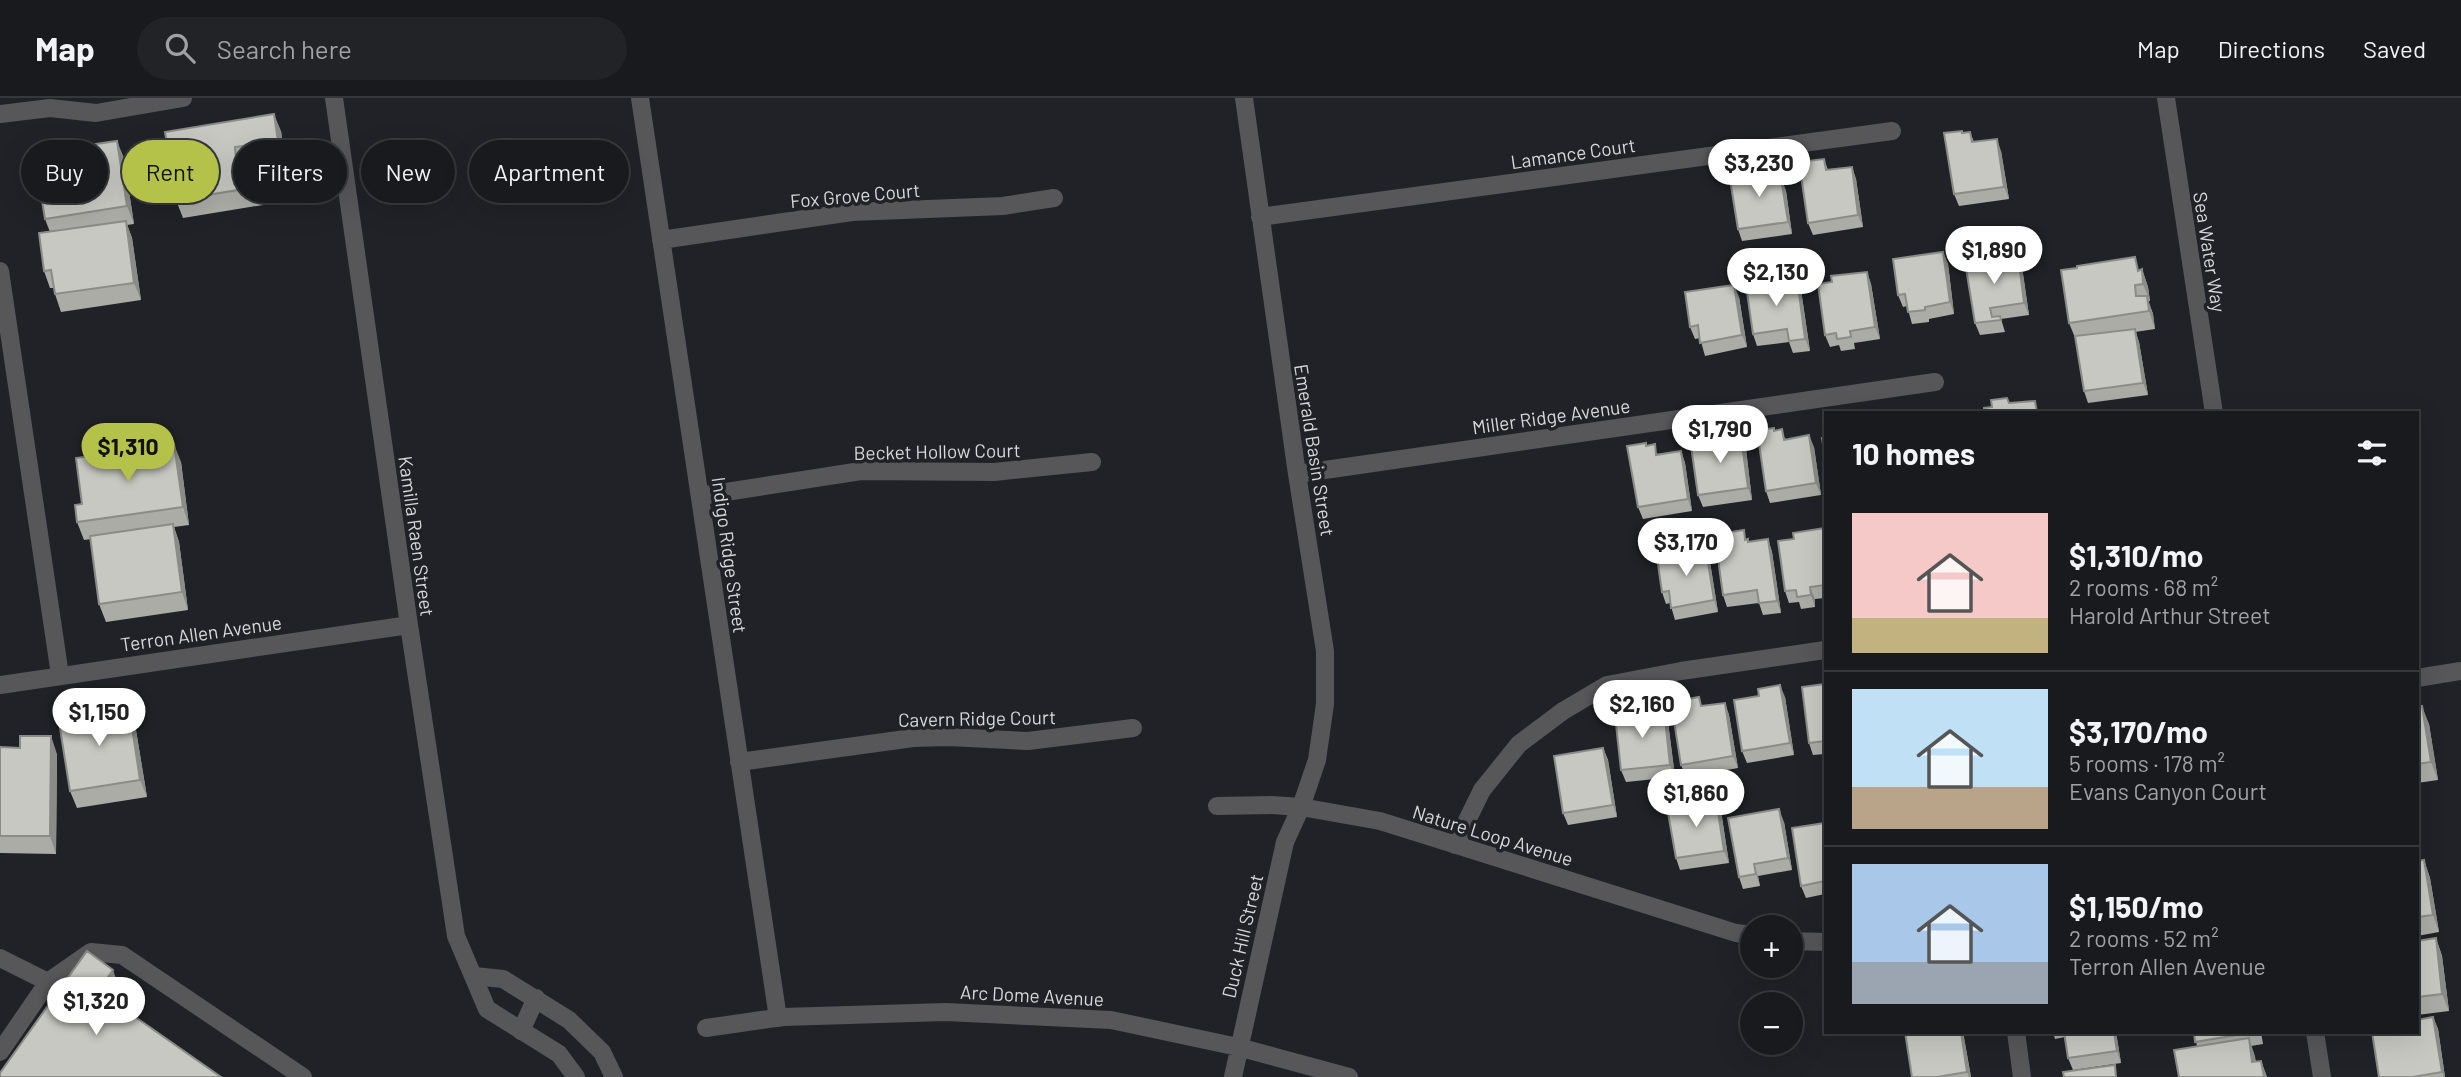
<!DOCTYPE html>
<html lang="en">
<head>
<meta charset="utf-8">
<style>
  :root { --surface:#191a1d; --page:#222326; --text:#f1f3f6; --muted:#9fa1a4; --line:#37383b; --accent:#b5c249 }
  body { margin:0; font-family:Barlow,sans-serif; background:var(--page); color:var(--text); height:100vh; display:flex; flex-direction:column; font-size:26px; white-space:nowrap }
  * { box-sizing:border-box; margin:0 }
  p { font-size:23px; color:var(--muted) }
  .icon { flex:none; width:38px; height:38px; fill:none; stroke:currentColor; stroke-width:2; stroke-linecap:round; stroke-linejoin:round }
  .map { position:relative; flex:1; overflow:hidden }
  .drawer { position:absolute; left:1824px; top:313px; width:595px; height:623px; display:flex; flex-direction:column; background:var(--surface); border-radius:0px; box-shadow:0 7px 28px #0002,0 0 0 2px var(--line) }
  .drawer>* { flex:none }
  .guide { position:absolute; left:21px; top:42px; width:665px; height:63px; display:flex; gap:14px }
  .controls { position:absolute; left:1740px; top:817px; display:grid; gap:14px }
  .controls a { display:grid; place-items:center; width:63px; height:63px; border-radius:50%; background:var(--surface); box-shadow:0 7px 28px #0002,0 0 0 2px var(--line); font-size:35px }
  .price { position:absolute; translate:-50% -60px; padding:0 16px; border-radius:24px; background:#fff; color:#222; font-size:23px; line-height:46px; filter:drop-shadow(0 2px 4px #0008) }
  .price::after { content:''; position:absolute; left:50%; top:42px; width:21px; height:16px; margin-left:-10px; background:inherit; clip-path:polygon(0 0,100% 0,50% 100%) }
  .price.selected { background:var(--accent); color:#111 }
  ul { padding:0; list-style:none }
  li { display:flex; align-items:center; gap:21px; height:175px; padding:0 28px }
  li+li { border-top:2px solid var(--line) }
  li span { display:grid; place-items:center; flex:none; width:196px; height:140px; border-radius:0px; color:#555 }
  li>.icon { margin-inline-start:auto }
  span .icon { width:84px; height:84px; fill:#fffc; stroke-width:1 }
  li b { font-size:30px }
  h2 { display:flex; justify-content:space-between; align-items:center; height:84px; padding:0 28px; font-size:30px }
  .chip { padding:0 24px; border-radius:32px; background:var(--surface); box-shadow:0 7px 28px #0002,0 0 0 2px var(--line); font-size:24px; line-height:63px }
  .chip.selected { background:var(--accent); color:#111 }
  header { display:flex; align-items:center; gap:42px; box-sizing:border-box; height:98px; padding:0 35px; background:var(--surface); border-bottom:2px solid var(--line) }
  header strong { font-size:33px }
  nav { display:flex; gap:38px; margin-inline-start:auto; font-size:24px }
  .search { width:490px; height:63px; background:var(--page); display:flex; align-items:center; gap:18px; box-sizing:border-box; padding:0 24px; border-radius:38px; color:var(--muted); font-size:26px }
  .map>svg:first-child { display:block }
  .lines { fill:none; stroke-linecap:round; stroke-linejoin:round }
  .minor { stroke:#57575a; stroke-width:18 }
  .wall { fill:#abaca6 }
  .shaded-wall { fill:#8b8c87 }
  .building { fill:#c7c8c1; stroke:#8b8c87; stroke-width:2 }
  .labels { text-anchor:middle; dominant-baseline:central; stroke-width:7; stroke-linejoin:round; paint-order:stroke }
  .street-label { font-size:19px; fill:#d7d8db; stroke:#212227 }
</style>
</head>
<body>
<header>
<strong>Map</strong>
<div class="search"><svg class="icon" aria-label="search" viewBox="0 0 24 24"><circle cx="10" cy="10" r="6"/><path d="M15 15l6 6"/></svg>Search here</div>
<nav><a>Map</a><a>Directions</a><a>Saved</a></nav>
</header>
<div class="map">
<svg width="2461" height="979" viewBox="0 0 2461 979">
  <rect width="100%" height="100%" fill="#212227"/>
  <g class="lines">
    <path class="minor" d="M 334,0 L 409,527 L 456,838 L 487,911 L 559,956 L 576,979
      M 640,0 L 778,920
      M 2166,0 L 2214,315
      M 0,16 L 50,10 L 96,15 L 183,0
      M 1260,119 L 1892,33
      M 661,142 L 852,114 L 1003,108 L 1054,100
      M 0,173 L 60,577
      M 1297,376 L 1935,284
      M 700,398 L 861,373 L 994,374 L 1092,364
      M 2417,580 L 2461,573
      M 0,587 L 409,527
      M 739,664 L 913,640 L 948,639 L 1028,643 L 1133,630
      M 1217,708 L 1272,707 L 1301,709 L 1380,723 L 1736,835 L 1752,837
      M 1455,747 L 1482,692 L 1519,646 L 1563,613 L 1607,587 L 1681,573 L 1825,552
      M 1790,843 L 1825,844
      M 0,860 L 48,884
      M 474,878 L 503,881 L 569,922 L 602,954 L 614,979
      M 706,930 L 783,919 L 946,914 L 1111,922 L 1238,949 L 1349,979
      M 521,933 L 536,900
      M 2016,934 L 2022,979
      M 2315,934 L 2322,979
      M 0,954 L 48,884 L 91,854 L 122,857 L 303,979
      M 1233,979 L 1285,744 L 1301,709 L 1317,662 L 1325,606 L 1325,553 L 1297,376 L 1244,0"/>
  </g>
  <path class="wall" d="M 281,33 L 285,60 L 261,64 L 265,74 L 269,106 L 183,120 L 176,102 L 165,34 Z
    M 1970,34 L 1974,44 L 2001,53 L 2009,101 L 1959,108 L 1954,96 L 1963,35 Z
    M 124,60 L 134,126 L 127,127 L 132,140 L 141,202 L 61,214 L 55,196 L 54,190 L 50,190 L 44,173 L 50,134 L 45,121 L 41,93 L 36,94 L 30,76 Z
    M 1824,61 L 1828,72 L 1852,69 L 1856,81 L 1863,129 L 1813,137 L 1808,125 Z
    M 1781,80 L 1786,93 L 1792,136 L 1742,143 L 1738,131 L 1776,81 Z
    M 1943,154 L 1948,166 L 1954,216 L 1929,221 L 1929,224 L 1912,226 L 1907,208 L 1903,209 L 1898,197 Z
    M 2022,169 L 2029,217 L 2001,221 L 2005,234 L 1980,237 L 1975,225 Z
    M 2142,171 L 2148,189 L 2150,203 L 2148,203 L 2153,216 L 2155,231 L 2135,234 L 2139,244 L 2148,297 L 2088,305 L 2084,293 L 2076,242 L 2069,225 Z
    M 1867,174 L 1871,186 L 1880,241 L 1854,245 L 1855,251 L 1841,253 L 1839,247 L 1830,249 L 1825,237 L 1832,184 Z
    M 1797,180 L 1801,192 L 1810,253 L 1793,255 L 1789,244 L 1757,248 L 1753,236 Z
    M 1739,199 L 1747,249 L 1705,258 L 1700,240 L 1695,241 L 1690,229 Z
    M 1775,332 L 1786,341 L 1814,349 L 1821,397 L 1770,405 L 1766,393 Z
    M 1741,339 L 1746,351 L 1752,402 L 1703,409 L 1698,397 L 1735,340 Z
    M 1647,348 L 1658,356 L 1681,353 L 1685,365 L 1692,413 L 1643,421 L 1638,409 Z
    M 181,364 L 189,427 L 174,429 L 179,444 L 188,512 L 106,524 L 99,506 L 91,441 L 84,442 L 77,424 L 82,406 Z
    M 1825,430 L 1825,500 L 1815,501 L 1815,509 L 1801,511 L 1799,504 L 1789,505 L 1785,493 L 1794,441 Z
    M 1747,441 L 1749,444 L 1768,441 L 1772,454 L 1781,515 L 1763,517 L 1759,505 L 1727,509 L 1723,497 L 1718,464 L 1715,454 Z
    M 1710,464 L 1718,514 L 1675,522 L 1670,505 L 1666,506 L 1662,494 Z
    M 1825,586 L 1825,656 L 1813,657 L 1809,645 Z
    M 1785,599 L 1794,657 L 1747,665 L 1742,653 Z
    M 71,602 L 78,620 L 80,634 L 101,631 L 128,603 L 134,620 L 147,699 L 77,710 L 70,693 Z
    M 1725,605 L 1729,617 L 1738,670 L 1686,679 L 1681,667 L 1702,608 Z
    M 2417,609 L 2429,626 L 2438,682 L 2417,685 Z
    M 1668,624 L 1675,679 L 1626,684 L 1621,672 Z
    M 0,649 L 57,656 L 56,756 L 0,755 Z
    M 1603,650 L 1608,662 L 1617,719 L 1568,727 L 1563,715 Z
    M 1721,713 L 1729,765 L 1680,772 L 1676,760 Z
    M 1784,724 L 1792,772 L 1758,778 L 1760,788 L 1743,791 L 1739,779 Z
    M 1825,725 L 1825,796 L 1806,800 L 1801,788 Z
    M 2424,762 L 2430,780 L 2439,834 L 2417,838 L 2417,763 Z
    M 2436,840 L 2442,858 L 2449,913 L 2417,917 L 2417,843 Z
    M 2433,919 L 2438,931 L 2445,979 L 2379,979 Z
    M 1963,934 L 1971,979 L 1912,979 Z
    M 2053,934 L 2116,934 L 2121,965 L 2073,972 L 2068,960 L 2065,939 L 2055,941 Z
    M 2194,934 L 2261,934 L 2263,946 L 2251,948 L 2256,964 L 2261,963 L 2267,979 L 2179,979 L 2197,948 Z"/>
  <path class="shaded-wall" d="M 274,16 L 281,33 L 285,60 L 278,43 Z
    M 1997,41 L 2001,53 L 2009,101 L 2004,89 Z
    M 117,43 L 124,60 L 134,126 L 127,108 Z
    M 258,57 L 265,74 L 269,106 L 263,88 Z
    M 1852,69 L 1856,81 L 1863,129 L 1858,117 Z
    M 1781,80 L 1786,93 L 1792,136 L 1788,124 Z
    M 126,123 L 132,140 L 141,202 L 134,185 Z
    M 1943,154 L 1948,166 L 1954,216 L 1950,204 Z
    M 2018,157 L 2022,169 L 2029,217 L 2024,205 Z
    M 2142,171 L 2148,189 L 2150,203 L 2143,186 Z
    M 1867,174 L 1871,186 L 1880,241 L 1875,229 Z
    M 1797,180 L 1801,192 L 1810,253 L 1805,241 Z
    M 1734,187 L 1739,199 L 1747,249 L 1742,237 Z
    M 2147,198 L 2153,216 L 2155,231 L 2149,213 Z
    M 2135,231 L 2139,244 L 2148,297 L 2143,285 Z
    M 1809,337 L 1814,349 L 1821,397 L 1816,385 Z
    M 1741,339 L 1746,351 L 1752,402 L 1748,390 Z
    M 174,346 L 181,364 L 189,427 L 183,409 Z
    M 1681,353 L 1685,365 L 1692,413 L 1688,401 Z
    M 173,426 L 179,444 L 188,512 L 182,494 Z
    M 1768,441 L 1772,454 L 1781,515 L 1777,503 Z
    M 1706,452 L 1710,464 L 1718,514 L 1714,502 Z
    M 1810,489 L 1815,501 L 1815,509 L 1811,497 Z
    M 1780,587 L 1785,599 L 1794,657 L 1790,645 Z
    M 71,602 L 78,620 L 83,652 L 77,635 Z
    M 128,603 L 134,620 L 147,699 L 140,682 Z
    M 1725,605 L 1729,617 L 1738,670 L 1733,658 Z
    M 2422,608 L 2429,626 L 2438,682 L 2431,664 Z
    M 1664,612 L 1668,624 L 1675,679 L 1670,667 Z
    M 51,638 L 57,656 L 56,756 L 50,738 Z
    M 1603,650 L 1608,662 L 1617,719 L 1613,707 Z
    M 1716,701 L 1721,713 L 1729,765 L 1724,753 Z
    M 1779,711 L 1784,724 L 1792,772 L 1788,760 Z
    M 2424,762 L 2430,780 L 2439,834 L 2433,817 Z
    M 1754,766 L 1758,778 L 1760,788 L 1756,776 Z
    M 2436,840 L 2442,858 L 2449,913 L 2442,896 Z
    M 113,872 L 121,894 L 106,915 L 98,893 Z
    M 2433,919 L 2438,931 L 2445,979 L 2444,979 L 2442,974 Z
    M 1961,934 L 1963,934 L 1971,979 L 1969,979 L 1967,974 Z
    M 2114,934 L 2116,934 L 2121,965 L 2117,953 Z
    M 2249,940 L 2255,958 L 2258,979 L 2252,964 Z
    M 2261,963 L 2267,979 L 2264,979 Z"/>
  <path class="building" d="M 274,16 L 278,43 L 235,49 L 236,60 L 258,57 L 263,88 L 176,102 L 165,34 Z
    M 1962,33 L 1962,35 L 1970,34 L 1972,44 L 1997,41 L 2004,89 L 1954,96 L 1944,35 Z
    M 117,43 L 127,108 L 45,121 L 40,90 L 65,86 L 63,71 L 30,76 L 27,56 Z
    M 1824,61 L 1826,72 L 1852,69 L 1858,117 L 1808,125 L 1799,64 Z
    M 1771,67 L 1774,82 L 1781,80 L 1788,124 L 1738,131 L 1730,81 L 1756,77 L 1754,70 Z
    M 126,123 L 134,185 L 55,196 L 51,172 L 44,173 L 39,135 Z
    M 1943,154 L 1950,204 L 1925,209 L 1925,212 L 1908,214 L 1905,196 L 1898,197 L 1893,161 Z
    M 2018,157 L 2024,205 L 1990,210 L 1992,219 L 2000,218 L 2001,222 L 1975,225 L 1965,164 Z
    M 2135,159 L 2138,173 L 2142,171 L 2143,186 L 2135,187 L 2136,198 L 2147,198 L 2149,213 L 2069,225 L 2061,172 L 2077,170 L 2077,168 Z
    M 1867,174 L 1875,229 L 1850,233 L 1851,239 L 1837,241 L 1836,235 L 1825,237 L 1818,186 L 1832,184 L 1831,178 Z
    M 1797,180 L 1805,241 L 1789,243 L 1787,231 L 1753,236 L 1746,187 Z
    M 1734,187 L 1742,237 L 1700,245 L 1698,227 L 1690,229 L 1685,194 Z
    M 2135,231 L 2143,285 L 2084,293 L 2075,238 Z
    M 2007,300 L 2009,305 L 2035,303 L 2037,315 L 1984,315 L 1984,310 L 1992,309 L 1991,302 Z
    M 1774,330 L 1774,333 L 1782,331 L 1784,342 L 1809,337 L 1816,385 L 1766,393 L 1757,332 Z
    M 1733,335 L 1734,340 L 1741,339 L 1748,390 L 1698,397 L 1691,348 L 1716,344 L 1715,337 Z
    M 1825,339 L 1825,359 L 1822,340 Z
    M 1646,345 L 1646,348 L 1655,346 L 1656,357 L 1681,353 L 1688,401 L 1638,409 L 1627,348 Z
    M 174,346 L 183,409 L 77,424 L 75,407 L 82,406 L 76,360 Z
    M 173,426 L 182,494 L 99,506 L 90,438 Z
    M 1825,430 L 1825,487 L 1810,489 L 1811,497 L 1797,499 L 1796,492 L 1785,493 L 1778,443 L 1794,441 L 1793,435 Z
    M 1744,432 L 1745,442 L 1748,441 L 1748,444 L 1768,441 L 1777,503 L 1759,505 L 1757,492 L 1723,497 L 1717,453 L 1715,454 L 1713,437 Z
    M 1706,452 L 1714,502 L 1671,510 L 1669,493 L 1662,494 L 1657,459 Z
    M 1825,586 L 1825,643 L 1809,645 L 1802,589 Z
    M 1780,587 L 1790,645 L 1742,653 L 1734,602 L 1759,598 L 1758,591 Z
    M 1699,599 L 1701,608 L 1725,605 L 1733,658 L 1681,667 L 1671,604 Z
    M 71,602 L 77,635 L 101,631 L 97,608 L 128,603 L 140,682 L 70,693 L 56,605 Z
    M 2422,608 L 2431,664 L 2417,666 L 2417,609 Z
    M 1664,612 L 1670,667 L 1621,672 L 1615,617 Z
    M 20,638 L 51,638 L 50,738 L 0,738 L 0,649 L 20,650 Z
    M 1603,650 L 1613,707 L 1563,715 L 1554,658 Z
    M 1716,701 L 1724,753 L 1676,760 L 1667,709 Z
    M 1779,711 L 1788,760 L 1754,766 L 1756,776 L 1739,779 L 1728,720 Z
    M 1825,725 L 1825,783 L 1801,788 L 1792,730 Z
    M 2424,762 L 2433,817 L 2417,819 L 2417,763 Z
    M 2436,840 L 2442,896 L 2417,899 L 2417,843 Z
    M 87,853 L 113,872 L 98,893 L 221,979 L 0,979 L 0,975 Z
    M 2433,919 L 2442,974 L 2413,979 L 2379,979 L 2372,934 L 2417,934 L 2417,922 Z
    M 1905,934 L 1961,934 L 1967,974 L 1937,979 L 1912,979 Z
    M 2064,934 L 2114,934 L 2117,953 L 2068,960 Z
    M 2194,934 L 2255,934 L 2195,944 Z
    M 2249,940 L 2252,964 L 2261,963 L 2264,979 L 2179,979 L 2174,952 Z
    M 2115,967 L 2116,979 L 2064,979 L 2063,974 Z"/>
  <g class="labels">
    <g class="street-label">
      <text transform="translate(1573 55) rotate(-8)">Lamance Court</text>
      <text transform="translate(855 97) rotate(-5)">Fox Grove Court</text>
      <text transform="translate(2210 154) rotate(81)">Sea Water Way</text>
      <text transform="translate(1551 318) rotate(-8)">Miller Ridge Avenue</text>
      <text transform="translate(1315 352) rotate(81)">Emerald Basin Street</text>
      <text transform="translate(937 353) rotate(-1)">Becket Hollow Court</text>
      <text transform="translate(417 438) rotate(82)">Kamilla Raen Street</text>
      <text transform="translate(730 457) rotate(82)">Indigo Ridge Street</text>
      <text transform="translate(201 535) rotate(-8)">Terron Allen Avenue</text>
      <text transform="translate(977 620) rotate(-1)">Cavern Ridge Court</text>
      <text transform="translate(1493 737) rotate(17)">Nature Loop Avenue</text>
      <text transform="translate(1242 838) rotate(-77)">Duck Hill Street</text>
      <text transform="translate(1032 897) rotate(3)">Arc Dome Avenue</text>
    </g>
  </g>
</svg>
<div class="controls">
<a>+</a>
<a>−</a>
</div>
<b class="price" style="left:1759px;top:101px">$3,230</b>
<b class="price" style="left:1994px;top:188px">$1,890</b>
<b class="price" style="left:1776px;top:210px">$2,130</b>
<b class="price" style="left:1720px;top:367px">$1,790</b>
<b class="price selected" style="left:128px;top:385px">$1,310</b>
<b class="price" style="left:1686px;top:480px">$3,170</b>
<b class="price" style="left:1642px;top:642px">$2,160</b>
<b class="price" style="left:99px;top:650px">$1,150</b>
<b class="price" style="left:1696px;top:731px">$1,860</b>
<b class="price" style="left:96px;top:939px">$1,320</b>
<div class="guide">
<a class="chip">Buy</a>
<a class="chip selected">Rent</a>
<a class="chip">Filters</a>
<a class="chip">New</a>
<a class="chip">Apartment</a>
</div>
<section class="drawer">
<h2>10 homes<svg class="icon" aria-label="filters" viewBox="0 0 24 24"><path d="M4 7h16M4 17h16"/><circle cx="9" cy="7" r="2"/><circle cx="15" cy="17" r="2"/></svg></h2>
<ul>
<li><span style="background:linear-gradient(#f6c9c9 75%,#c2b280 0)"><svg class="icon" aria-label="home" viewBox="0 0 24 24"><path d="M3 11l9-7 9 7M6 9v11h12V9"/></svg></span><div><b>$1,310/mo</b><p>2 rooms · 68 m²</p><p>Harold Arthur Street</p></div></li>
<li><span style="background:linear-gradient(#bfe0f5 70%,#b9a48a 0)"><svg class="icon" aria-label="home" viewBox="0 0 24 24"><path d="M3 11l9-7 9 7M6 9v11h12V9"/></svg></span><div><b>$3,170/mo</b><p>5 rooms · 178 m²</p><p>Evans Canyon Court</p></div></li>
<li><span style="background:linear-gradient(#a9c7e8 70%,#9aa5b1 0)"><svg class="icon" aria-label="home" viewBox="0 0 24 24"><path d="M3 11l9-7 9 7M6 9v11h12V9"/></svg></span><div><b>$1,150/mo</b><p>2 rooms · 52 m²</p><p>Terron Allen Avenue</p></div></li>
</ul>
</section>
</div>
</body>
</html>
